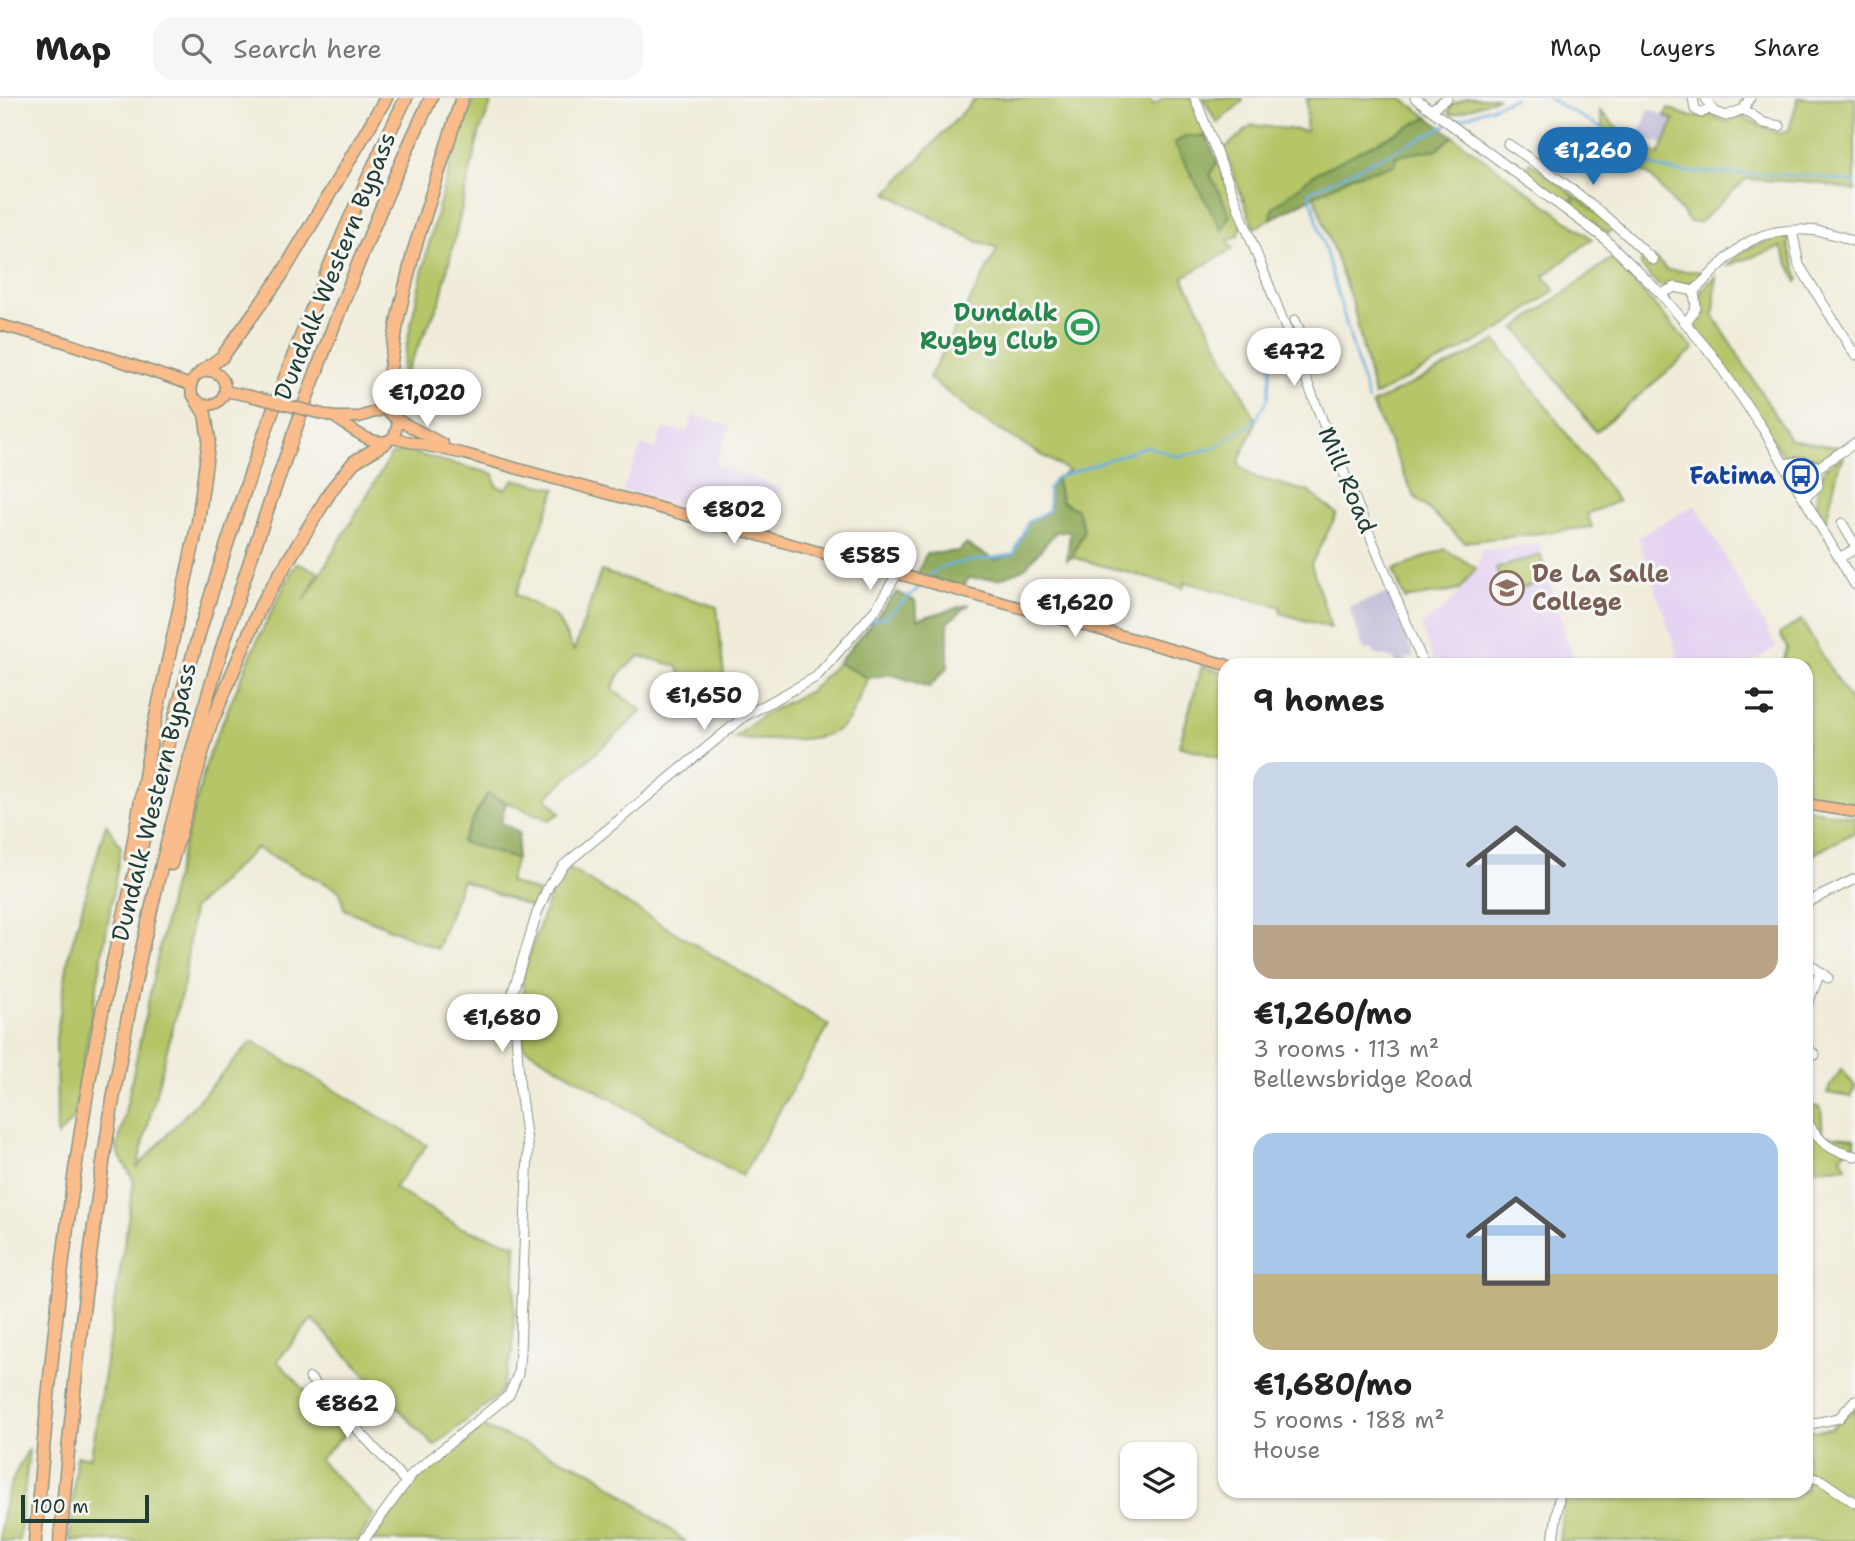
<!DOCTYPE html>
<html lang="en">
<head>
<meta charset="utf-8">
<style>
  :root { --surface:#fff; --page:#f6f6f6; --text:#222; --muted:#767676; --line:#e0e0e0; --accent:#1f6fb2 }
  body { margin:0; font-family:"Shantell Sans",sans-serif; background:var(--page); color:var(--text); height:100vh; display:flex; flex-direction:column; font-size:26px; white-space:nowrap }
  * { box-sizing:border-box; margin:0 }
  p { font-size:23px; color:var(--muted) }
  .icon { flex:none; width:38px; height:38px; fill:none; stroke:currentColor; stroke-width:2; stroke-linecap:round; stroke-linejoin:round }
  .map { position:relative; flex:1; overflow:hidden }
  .details { position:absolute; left:1218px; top:560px; width:595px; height:840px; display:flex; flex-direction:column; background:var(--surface); border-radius:21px; box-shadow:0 2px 5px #0004 }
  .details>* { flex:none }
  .buttons { position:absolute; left:1120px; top:1344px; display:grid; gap:14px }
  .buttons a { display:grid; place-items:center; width:77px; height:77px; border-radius:14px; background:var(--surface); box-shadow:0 2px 5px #0004; font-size:35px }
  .scale { position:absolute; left:21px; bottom:18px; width:128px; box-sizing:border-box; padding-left:7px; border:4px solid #1f3d34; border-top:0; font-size:19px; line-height:24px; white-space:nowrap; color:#1f3d34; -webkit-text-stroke:5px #f6f6f2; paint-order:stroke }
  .price { position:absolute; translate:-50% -60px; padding:0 16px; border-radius:24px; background:#fff; color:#222; font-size:23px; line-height:46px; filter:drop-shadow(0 2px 4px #0008) }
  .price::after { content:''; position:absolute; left:50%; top:42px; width:21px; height:16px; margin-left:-10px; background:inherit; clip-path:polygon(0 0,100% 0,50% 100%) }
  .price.selected { background:var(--accent); color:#fff }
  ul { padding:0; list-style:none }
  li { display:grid; align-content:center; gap:14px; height:371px; padding:0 35px }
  li span { display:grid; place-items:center; height:217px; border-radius:21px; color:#555 }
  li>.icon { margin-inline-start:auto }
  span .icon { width:126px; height:126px; fill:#fffc; stroke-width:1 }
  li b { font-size:30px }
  h2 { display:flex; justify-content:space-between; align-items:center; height:84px; padding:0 35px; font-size:30px }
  header { display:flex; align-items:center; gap:42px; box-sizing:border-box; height:98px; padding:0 35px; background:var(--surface); border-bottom:2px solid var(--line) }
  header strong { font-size:33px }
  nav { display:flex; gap:38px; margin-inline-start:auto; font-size:24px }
  .search { width:490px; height:63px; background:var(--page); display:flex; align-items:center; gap:18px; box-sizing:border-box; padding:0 24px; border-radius:21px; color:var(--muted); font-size:26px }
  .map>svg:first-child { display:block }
  .built { fill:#e4d3f2 }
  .industrial { fill:#c6c0da }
  .green { fill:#b5c567; stroke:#6a814e; stroke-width:2 }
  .forest { fill:#90aa5c; stroke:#587448; stroke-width:2 }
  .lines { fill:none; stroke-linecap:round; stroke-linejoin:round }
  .stream { stroke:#6ab0e0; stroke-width:2.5 }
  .minor-casing { stroke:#889487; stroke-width:11 }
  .major-casing { stroke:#889487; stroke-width:13 }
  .highway-casing { stroke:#889487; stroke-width:15 }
  .minor { stroke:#fff; stroke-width:9 }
  .major { stroke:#f9bc8a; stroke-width:10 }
  .highway { stroke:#f9bc8a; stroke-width:12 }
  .major-bridge-casing { stroke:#889487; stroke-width:13; stroke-linecap:butt }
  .major-bridge { stroke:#f9bc8a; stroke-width:10 }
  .labels { text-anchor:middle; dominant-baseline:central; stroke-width:6; stroke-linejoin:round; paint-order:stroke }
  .street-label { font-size:24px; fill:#1f3d34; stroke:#f6f6f2 }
  .leisure-label { font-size:24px; font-weight:bold; fill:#27864d; stroke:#f6f6f2; text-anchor:end }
  .transit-label { font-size:24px; font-weight:bold; fill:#164399; stroke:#f6f6f2; text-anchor:end }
  .education-label { font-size:24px; font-weight:bold; fill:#785e54; stroke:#f6f6f2; text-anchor:start }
</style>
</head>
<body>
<header>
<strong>Map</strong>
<div class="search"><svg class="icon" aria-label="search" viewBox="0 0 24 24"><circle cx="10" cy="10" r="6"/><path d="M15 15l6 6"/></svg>Search here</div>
<nav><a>Map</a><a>Layers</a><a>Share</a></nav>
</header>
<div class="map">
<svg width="1855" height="1443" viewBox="0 0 1855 1443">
  <rect width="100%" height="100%" fill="#f6f6f2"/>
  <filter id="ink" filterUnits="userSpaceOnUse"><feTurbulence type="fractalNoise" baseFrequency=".0143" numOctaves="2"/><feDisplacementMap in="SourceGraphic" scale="14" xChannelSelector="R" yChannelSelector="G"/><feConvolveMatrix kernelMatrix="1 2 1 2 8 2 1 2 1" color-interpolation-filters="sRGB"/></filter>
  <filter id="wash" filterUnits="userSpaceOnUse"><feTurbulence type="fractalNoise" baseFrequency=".00686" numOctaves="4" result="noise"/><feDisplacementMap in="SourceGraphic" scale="28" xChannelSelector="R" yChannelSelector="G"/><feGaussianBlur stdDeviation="1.57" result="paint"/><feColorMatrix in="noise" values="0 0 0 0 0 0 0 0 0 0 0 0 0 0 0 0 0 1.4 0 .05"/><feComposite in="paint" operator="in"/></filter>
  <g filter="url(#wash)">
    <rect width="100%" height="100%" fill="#f1ecda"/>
    <path class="built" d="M 694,316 L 730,328 L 715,367 L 781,390 L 768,432 L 622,393 L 642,347 L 656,351 L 662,331 L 686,334 Z
      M 1695,407 L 1777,549 L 1746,567 L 1681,567 L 1638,439 Z
      M 1539,446 L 1575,567 L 1435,567 L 1421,527 L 1446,510 L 1477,471 L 1481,452 Z"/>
    <path class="industrial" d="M 1649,11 L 1674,21 L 1664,47 L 1639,37 Z
      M 1389,495 L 1414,559 L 1405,561 L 1407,567 L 1396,567 L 1394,561 L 1374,556 L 1372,551 L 1364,552 L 1349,509 Z"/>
    <path class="green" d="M 474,0 L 493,0 L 479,36 L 440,203 L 398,290 C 418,191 437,94 474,0 Z
      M 976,0 L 1149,0 L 1153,7 L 1164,0 L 1191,0 L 1207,38 L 1187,38 L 1230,117 L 1210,76 L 1217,63 L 1243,126 L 1238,138 L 1228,143 L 1233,151 L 1183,179 L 1256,322 C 1252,340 1241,349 1239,367 L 1254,379 L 1309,394 L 1337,416 L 1311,466 L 1331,530 L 1280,515 L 1281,509 L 1185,484 L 1183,490 L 1072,459 L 1084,432 L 1077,412 L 1061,403 L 1056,380 L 1069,373 L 984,323 L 929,280 L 998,150 L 976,143 L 887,95 Z
      M 1203,0 L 1242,0 L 1243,3 L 1217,25 Z
      M 1307,0 L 1401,0 L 1428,19 L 1316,75 L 1273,110 L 1271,121 L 1254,130 L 1224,51 L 1252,27 L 1306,33 Z
      M 1467,0 L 1498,0 L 1452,17 L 1449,15 L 1451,7 Z
      M 1798,0 L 1855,0 L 1855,93 L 1819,85 L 1746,81 L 1700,124 L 1690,124 L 1651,79 L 1606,46 L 1600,13 L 1623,35 L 1659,57 L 1674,22 L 1665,18 L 1668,10 L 1691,19 L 1714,17 C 1723,25 1730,25 1740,18 L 1780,36 L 1789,32 Z
      M 1453,38 L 1592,141 L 1544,178 L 1555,192 L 1503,230 L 1374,298 L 1353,207 L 1314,98 L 1352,78 L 1394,67 L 1396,58 L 1437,51 Z
      M 1530,64 L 1575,98 L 1568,106 L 1524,74 Z
      M 1577,99 L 1614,129 L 1608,136 L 1570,108 Z
      M 1783,138 L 1790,141 L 1788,146 L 1799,181 L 1797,184 L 1781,149 L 1726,168 L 1746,151 Z
      M 1612,160 L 1694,251 L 1596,334 L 1516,230 Z
      M 1655,160 L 1667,172 L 1709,174 L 1697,184 L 1659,188 L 1641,168 L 1641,163 Z
      M 1716,178 L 1714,218 L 1790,341 L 1837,349 L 1821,363 L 1809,359 L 1785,360 L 1695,228 L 1701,193 Z
      M 1496,243 L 1618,403 L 1587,416 L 1592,429 L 1464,444 L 1414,398 L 1372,306 Z
      M 405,353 L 494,376 L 496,388 L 506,391 L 514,381 L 556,391 L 516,496 L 557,520 L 574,553 L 601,473 L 717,509 L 727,607 L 685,586 L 677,568 L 640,558 L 622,573 L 612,591 L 643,613 L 546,699 L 560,715 L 549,722 L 487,696 L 461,744 L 516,761 L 509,784 L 538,794 L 533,810 L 462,782 L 437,851 L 344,811 L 340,793 L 256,750 L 193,811 L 184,885 L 137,1070 L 252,943 L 427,1047 L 394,1090 L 462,1130 L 516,1147 L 513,1253 L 500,1296 L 434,1348 L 312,1221 L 277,1263 L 346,1335 L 319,1362 L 374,1417 L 358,1443 L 70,1443 L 76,1358 L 91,1359 L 134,1083 L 117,1053 L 172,790 L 210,653 L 257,543 L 296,465 L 319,474 L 304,503 L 391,357 Z
      M 1842,358 L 1844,360 L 1839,367 L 1826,423 C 1810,401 1817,394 1825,370 Z
      M 1807,368 L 1814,381 L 1810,389 L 1803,391 L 1793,374 L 1796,369 Z
      M 1445,451 L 1476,470 L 1459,492 L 1405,501 L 1393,472 Z
      M 1540,457 L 1549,481 L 1505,496 L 1496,471 Z
      M 1801,522 L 1855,611 L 1855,707 L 1806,699 L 1806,567 L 1776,567 L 1783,564 L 1787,550 L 1780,536 Z
      M 838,565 L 868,580 C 861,594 856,613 846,625 C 828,648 762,641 734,641 L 764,616 L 810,593 Z
      M 1202,568 L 1225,575 L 1225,661 L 1179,648 Z
      M 1806,711 L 1855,719 L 1855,734 L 1806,760 Z
      M 106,726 L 121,749 L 74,1020 L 57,1039 L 56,941 L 69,856 Z
      M 568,770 L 829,927 L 742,1078 L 523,949 L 523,875 L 552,792 Z
      M 1841,971 L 1855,988 L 1851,999 L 1827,995 Z
      M 1806,1006 L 1821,1010 L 1823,1037 L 1855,1040 L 1855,1047 L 1845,1052 L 1841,1058 L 1846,1069 L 1810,1071 L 1806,1053 Z
      M 1855,1310 L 1855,1443 L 1559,1443 L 1565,1393 L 1806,1393 L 1806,1333 L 1831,1331 Z
      M 483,1329 L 593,1374 L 685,1443 L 372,1443 L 420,1378 Z
      M 29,1351 L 19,1443 L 0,1443 C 0,1412 12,1376 29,1351 Z"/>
    <path class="forest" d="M 1428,19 L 1453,38 L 1437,51 L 1396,58 L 1395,67 L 1352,78 L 1271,121 L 1273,110 L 1316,75 Z
      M 1187,38 L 1207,38 L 1217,63 L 1210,76 L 1230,117 L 1222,133 L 1174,45 Z
      M 1056,380 L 1061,403 L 1077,412 L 1084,432 L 1072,459 L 1067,462 L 1070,434 L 1056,434 L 1024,471 L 999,481 L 968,480 L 964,489 L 917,477 L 926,456 L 958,453 L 966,446 L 995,462 L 1014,456 L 1028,424 L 1050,412 L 1048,391 Z
      M 897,494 L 915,503 L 918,521 L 970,506 L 948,524 L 948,569 L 929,589 L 891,576 L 868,580 L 838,565 Z
      M 487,696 L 506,704 L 501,724 L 519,735 L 516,761 L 461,744 Z"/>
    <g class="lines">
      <path class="stream" d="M 1548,0 L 1603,31 L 1653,68 L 1678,74 L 1813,78 L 1855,85
        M 1453,24 L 1515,0
        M 1368,303 L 1309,94 L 1447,27
        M 928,479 C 942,461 991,463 1014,456 L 1028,424 L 1050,412 L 1048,391 L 1056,380 L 1147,348 L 1179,359 L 1216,349 L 1256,322 L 1268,300 L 1272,265 L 1283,252 L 1274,227
        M 868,524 L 887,518 L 922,487"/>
    </g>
  </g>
  <g filter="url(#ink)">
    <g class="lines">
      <g class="minor-casing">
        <path id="minor" d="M 1195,0 L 1323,324 L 1424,567
          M 1415,0 L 1605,141 L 1661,196 L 1713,258 L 1763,331 L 1855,487
          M 1693,0 L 1695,11 L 1701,15 L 1711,10
          M 1706,0 L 1713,13 L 1726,18 L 1743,11 L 1750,0
          M 1743,11 L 1764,25 L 1780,28
          M 1431,12 L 1447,0
          M 1508,46 C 1560,80 1609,118 1653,162
          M 1792,132 L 1799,167 L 1855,257
          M 1694,193 C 1709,179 1724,161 1741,149 C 1773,126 1820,128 1855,144
          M 1661,196 L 1675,189 L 1694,193 L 1696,210 L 1686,225
          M 1295,222 L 1303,240 L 1324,253 L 1329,266 L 1304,275
          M 1784,366 L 1802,363 L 1816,368 L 1818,388 L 1804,400
          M 1817,370 L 1855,345
          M 1842,425 L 1855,447
          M 1839,460 L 1855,451
          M 1806,805 L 1855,781
          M 1806,863 L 1828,880
          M 1806,910 L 1820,875
          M 1806,949 L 1815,957
          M 1806,1021 C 1818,1043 1829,1053 1855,1058
          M 310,1280 L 405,1383
          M 1806,1327 L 1839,1320 L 1855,1302
          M 1806,1378 L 1821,1382 L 1855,1405
          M 363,1443 L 413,1375 L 509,1297 L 518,1276 L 520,1254 L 528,1051 L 520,992 L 513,893 L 537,815 L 549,787 L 564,767 L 745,618 L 816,579 L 876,511 L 897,476
          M 1553,1443 L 1560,1393"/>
      </g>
      <g class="major-casing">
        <path id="major" d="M 0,227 L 64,244 L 191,287
          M191 290a17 17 0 1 1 34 0a17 17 0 1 1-34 0Z
          M 225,293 L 250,298
          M 384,311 L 393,317 L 398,325 L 394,339 C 376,354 350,329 334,319 L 359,319 Z
          M 396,321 L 443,346
          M 392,340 L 465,356 L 1227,567
          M 1806,706 L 1855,714"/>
      </g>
      <g class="highway-casing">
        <path id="highway" d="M 201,274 L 222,259 L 281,178 L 386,0
          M 393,317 L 387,290 L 398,219 L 414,152 L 462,0
          M 131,759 L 153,632 L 198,424 L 209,341 L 205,316 L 197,303
          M 171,766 L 209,631 L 261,507 L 332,391 L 354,364 L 385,345
          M 35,1443 C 49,1278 65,1113 95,950 C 109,873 129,798 148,722 C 210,475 293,229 406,0
          M 60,1443 C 75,1265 95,1088 129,913 C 165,733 216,557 277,384 C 322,253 371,125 431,0"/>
      </g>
      <use href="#minor" class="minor"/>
      <use href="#major" class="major"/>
      <use href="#highway" class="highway"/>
      <g class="major-bridge-casing">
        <path id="major-bridge" d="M 250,298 L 334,319"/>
      </g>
      <use href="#major-bridge" class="major-bridge"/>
    </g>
  </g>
  <defs>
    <g id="stadium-ring" transform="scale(1.75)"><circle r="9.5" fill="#f6f6f2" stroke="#2e9e5b" stroke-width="1.5"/><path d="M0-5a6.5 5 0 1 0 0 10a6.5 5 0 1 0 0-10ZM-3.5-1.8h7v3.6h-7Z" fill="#2e9e5b"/></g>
    <g id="bus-ring" transform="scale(1.75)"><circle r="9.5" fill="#f6f6f2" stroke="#1a4fb4" stroke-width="1.5"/><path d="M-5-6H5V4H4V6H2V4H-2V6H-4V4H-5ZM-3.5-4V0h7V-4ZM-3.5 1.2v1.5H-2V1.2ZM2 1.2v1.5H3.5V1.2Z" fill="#1a4fb4"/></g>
    <g id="school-ring" transform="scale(1.75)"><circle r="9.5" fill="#f6f6f2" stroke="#8d6e63" stroke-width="1.5"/><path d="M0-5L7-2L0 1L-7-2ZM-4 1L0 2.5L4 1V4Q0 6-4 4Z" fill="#8d6e63"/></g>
  </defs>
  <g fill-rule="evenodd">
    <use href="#stadium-ring" x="1082" y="229"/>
    <use href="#bus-ring" x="1801" y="378"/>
    <use href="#school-ring" x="1507" y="490"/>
  </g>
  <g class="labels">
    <g class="street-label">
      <text transform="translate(335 168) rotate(-68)">Dundalk Western Bypass</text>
      <text transform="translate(1347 382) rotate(67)">Mill Road</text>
      <text transform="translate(154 704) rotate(-76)">Dundalk Western Bypass</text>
    </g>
    <g class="leisure-label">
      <text x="1058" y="215">Dundalk<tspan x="1058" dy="28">Rugby Club</tspan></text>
    </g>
    <g class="transit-label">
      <text x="1776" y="378">Fatima</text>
    </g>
    <g class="education-label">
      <text x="1532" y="476">De La Salle<tspan x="1532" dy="28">College</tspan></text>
    </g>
  </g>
</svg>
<div class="buttons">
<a><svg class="icon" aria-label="layers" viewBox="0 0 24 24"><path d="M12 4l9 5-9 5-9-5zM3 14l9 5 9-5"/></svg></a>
</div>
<div class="scale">100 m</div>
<b class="price selected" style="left:1593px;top:89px">€1,260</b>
<b class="price" style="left:1294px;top:290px">€472</b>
<b class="price" style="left:427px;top:331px">€1,020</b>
<b class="price" style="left:734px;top:448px">€802</b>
<b class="price" style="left:870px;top:494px">€585</b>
<b class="price" style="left:1075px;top:541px">€1,620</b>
<b class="price" style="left:704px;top:634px">€1,650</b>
<b class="price" style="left:502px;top:956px">€1,680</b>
<b class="price" style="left:347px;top:1342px">€862</b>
<section class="details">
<h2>9 homes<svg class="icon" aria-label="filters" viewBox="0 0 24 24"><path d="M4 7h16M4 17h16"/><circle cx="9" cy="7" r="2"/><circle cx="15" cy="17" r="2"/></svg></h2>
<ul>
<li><span style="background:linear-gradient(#c9d6e8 75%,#b9a48a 0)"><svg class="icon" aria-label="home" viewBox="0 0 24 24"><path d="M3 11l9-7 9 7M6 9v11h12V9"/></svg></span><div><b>€1,260/mo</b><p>3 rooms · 113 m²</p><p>Bellewsbridge Road</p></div></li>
<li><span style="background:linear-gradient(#a9c7e8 65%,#c2b280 0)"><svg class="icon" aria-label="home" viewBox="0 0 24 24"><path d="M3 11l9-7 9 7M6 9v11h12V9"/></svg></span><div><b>€1,680/mo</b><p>5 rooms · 188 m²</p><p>House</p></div></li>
</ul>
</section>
</div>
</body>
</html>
